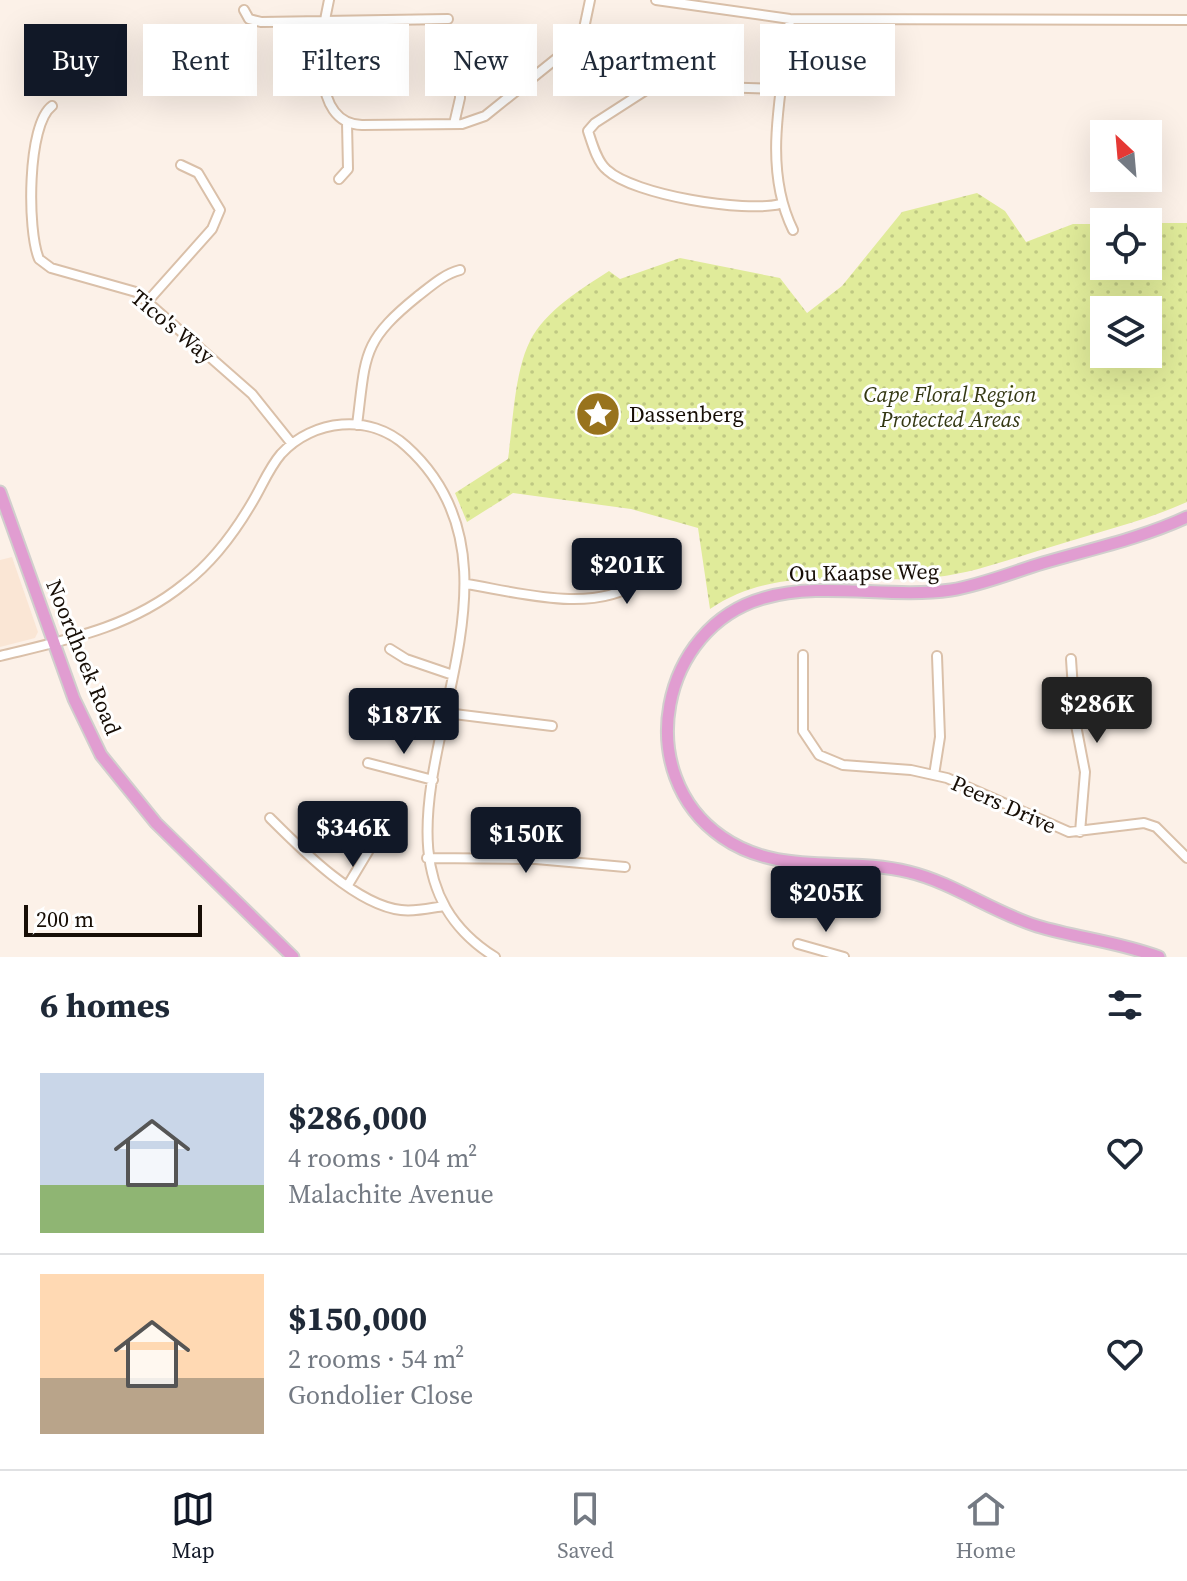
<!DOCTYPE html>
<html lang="en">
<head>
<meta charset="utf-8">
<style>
  :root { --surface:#fff; --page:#f6f6f7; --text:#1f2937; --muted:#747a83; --line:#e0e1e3; --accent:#111827 }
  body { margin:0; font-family:"Source Serif 4",serif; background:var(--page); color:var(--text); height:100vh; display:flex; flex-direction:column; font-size:30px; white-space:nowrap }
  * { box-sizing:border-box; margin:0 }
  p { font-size:26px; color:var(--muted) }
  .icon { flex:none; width:44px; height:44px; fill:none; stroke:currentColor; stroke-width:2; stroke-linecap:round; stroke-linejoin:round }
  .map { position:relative; height:957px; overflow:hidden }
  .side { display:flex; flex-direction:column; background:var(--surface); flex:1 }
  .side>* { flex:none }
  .top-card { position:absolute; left:24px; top:24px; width:1140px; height:72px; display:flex; gap:16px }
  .needle { width:52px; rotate:334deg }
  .controls { position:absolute; left:1090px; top:120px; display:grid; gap:16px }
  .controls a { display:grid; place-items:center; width:72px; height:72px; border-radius:0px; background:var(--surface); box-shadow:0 8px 32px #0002; font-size:40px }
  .scale { position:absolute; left:24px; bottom:20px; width:178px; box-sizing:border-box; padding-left:8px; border:4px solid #170e06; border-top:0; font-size:22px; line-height:28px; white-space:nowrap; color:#170e06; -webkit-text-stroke:6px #fff; paint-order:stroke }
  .price { position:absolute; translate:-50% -68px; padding:0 18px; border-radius:8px; background:var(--accent); color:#fff; font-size:26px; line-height:52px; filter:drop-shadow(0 2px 4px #0008) }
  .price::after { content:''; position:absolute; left:50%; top:48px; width:24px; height:18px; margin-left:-12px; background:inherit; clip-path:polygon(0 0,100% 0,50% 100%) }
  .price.selected { background:#222; color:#fff }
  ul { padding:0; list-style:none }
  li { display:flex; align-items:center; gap:24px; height:200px; padding:0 40px }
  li+li { border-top:2px solid var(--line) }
  li span { display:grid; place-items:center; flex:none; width:224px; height:160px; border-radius:0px; color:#555 }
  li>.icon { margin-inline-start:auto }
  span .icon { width:96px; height:96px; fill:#fffc; stroke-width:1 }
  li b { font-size:34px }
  h2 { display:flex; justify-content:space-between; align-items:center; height:96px; padding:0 40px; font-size:34px }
  .tag { padding:0 28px; border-radius:0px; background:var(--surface); box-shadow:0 8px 32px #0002; font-size:28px; line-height:72px }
  .tag.selected { background:var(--accent); color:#fff }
  .tab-bar { display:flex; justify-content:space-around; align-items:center; height:112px; border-top:2px solid var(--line); background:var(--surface); font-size:22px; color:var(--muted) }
  .tab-bar a { display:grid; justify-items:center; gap:4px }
  .tab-bar .selected { color:var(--accent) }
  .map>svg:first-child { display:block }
  .built { fill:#fae6d5 }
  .park { fill:url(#park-dots); fill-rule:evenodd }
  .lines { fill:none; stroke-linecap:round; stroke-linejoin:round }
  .minor-casing { stroke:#dac0a9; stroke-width:12 }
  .major-casing { stroke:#d1cfcd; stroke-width:15 }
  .minor { stroke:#fff; stroke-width:8 }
  .major { stroke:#e19dd1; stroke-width:11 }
  .labels { text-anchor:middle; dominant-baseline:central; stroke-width:6; stroke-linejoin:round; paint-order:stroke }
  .street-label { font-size:22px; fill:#170e06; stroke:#fff }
  .park-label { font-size:22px; font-style:italic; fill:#343813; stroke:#fff }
  .poi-label { font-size:22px; fill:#170e06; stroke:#fff; text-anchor:start }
</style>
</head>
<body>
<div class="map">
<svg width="1187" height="957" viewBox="0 0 1187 957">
  <defs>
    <pattern id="park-dots" width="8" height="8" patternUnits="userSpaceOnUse" patternTransform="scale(2)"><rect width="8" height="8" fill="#e0eb9a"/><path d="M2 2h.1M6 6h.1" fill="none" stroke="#bfc883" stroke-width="1.8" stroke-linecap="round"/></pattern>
  </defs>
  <rect width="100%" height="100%" fill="#fcf1e8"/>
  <path class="built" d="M 12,557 L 38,632 L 35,638 L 0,647 L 0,560 Z"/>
  <path class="park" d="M 977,193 L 1005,211 L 1026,242 L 1073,224 L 1104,224 L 1104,266 L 1148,266 L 1148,223 L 1187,223 L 1187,502 C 1145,521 1098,532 1054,546 C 1015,557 976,573 936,577 C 857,586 780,562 710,609 L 698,528 L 631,509 L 513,493 L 467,522 L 455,493 L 508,459 C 513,425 514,373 530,341 C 546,310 581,289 609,271 L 620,279 L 680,258 L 780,278 L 807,313 L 842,286 L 902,212 ZM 1104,310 L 1148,310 L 1148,354 L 1104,354 Z"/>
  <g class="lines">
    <g class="minor-casing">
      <path id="minor" d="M 329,0 C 321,35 309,124 362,125 L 462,124 L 485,116 L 582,38 L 590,0
        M 656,0 L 790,19 L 1187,20
        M 244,10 L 249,19 L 261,22 L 448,19
        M 790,19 C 783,88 761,165 793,230
        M 52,106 C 27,124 27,231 39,259 L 51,268 L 136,292 L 252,394 L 292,444
        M 454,124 L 460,98 L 459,60
        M 339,179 L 348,169 L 347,123
        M 780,204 C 745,213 634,195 607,170 C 597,162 592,143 588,131 L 595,123 L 654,85 L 782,89
        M 147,302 L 212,229 L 220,210 L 198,173 L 181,165
        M 357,425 C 366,355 361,342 418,296 C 431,286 444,274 460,270
        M 467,584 C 516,592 595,615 639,581 L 641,571
        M 390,649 L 406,659 L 453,675
        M 803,655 L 803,731 L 819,755 L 843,765 L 911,770 L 947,778 L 1069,832 L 1144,823 L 1156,827 L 1187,858
        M 0,656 C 66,640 130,628 184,584 C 213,562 235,532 253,501 C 262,486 269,468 281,454 C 313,419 370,413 406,446 C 571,594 315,844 495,957
        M 1071,659 L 1075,720 L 1085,772 L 1080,832
        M 446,713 L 552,726
        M 368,763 L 433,780
        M 934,775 L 940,737 L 937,656
        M 270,818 C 301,849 356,905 401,910 C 415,912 430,908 444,906
        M 350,824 L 365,835 L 371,848
        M 427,858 L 536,859 L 625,867
        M 348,885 L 375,840
        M 798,944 L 844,957"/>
    </g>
    <g class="major-casing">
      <path id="major" d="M 0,492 L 74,699 L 101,755 L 156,823 L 293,957
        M 1159,957 C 1119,942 1077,938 1037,926 C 992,912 954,883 909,872 C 845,856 779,877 722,837 C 631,774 660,627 764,598 C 823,581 890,599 951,590 C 982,585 1013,572 1043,563 C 1091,549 1142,538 1187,517"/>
    </g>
    <use href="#minor" class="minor"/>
    <use href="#major" class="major"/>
  </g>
  <defs>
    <g id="sight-disc" transform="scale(2.3)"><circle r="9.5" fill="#98731d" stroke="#fff"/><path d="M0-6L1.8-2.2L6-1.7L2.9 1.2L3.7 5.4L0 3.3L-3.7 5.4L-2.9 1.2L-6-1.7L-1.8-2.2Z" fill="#fff"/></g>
  </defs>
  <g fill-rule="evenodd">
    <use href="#sight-disc" x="598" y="414"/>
  </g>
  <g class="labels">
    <g class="street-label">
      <text transform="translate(173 326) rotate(40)">Tico's Way</text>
      <text transform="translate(864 572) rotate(-1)">Ou Kaapse Weg</text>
      <text transform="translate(84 657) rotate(68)">Noordhoek Road</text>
      <text transform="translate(1004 804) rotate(24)">Peers Drive</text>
    </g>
    <g class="park-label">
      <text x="950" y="394">Cape Floral Region<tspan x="950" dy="25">Protected Areas</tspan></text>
    </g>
    <g class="poi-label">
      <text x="629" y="414">Dassenberg</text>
    </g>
  </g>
</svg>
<div class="controls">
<a><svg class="needle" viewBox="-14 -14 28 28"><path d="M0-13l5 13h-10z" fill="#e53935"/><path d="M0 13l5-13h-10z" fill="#747a83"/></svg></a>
<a><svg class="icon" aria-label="locate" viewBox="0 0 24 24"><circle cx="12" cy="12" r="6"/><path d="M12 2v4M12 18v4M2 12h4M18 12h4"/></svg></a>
<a><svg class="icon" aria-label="layers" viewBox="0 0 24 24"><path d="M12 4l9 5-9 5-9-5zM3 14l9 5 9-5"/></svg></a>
</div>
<div class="scale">200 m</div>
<b class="price" style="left:627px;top:606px">$201K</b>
<b class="price selected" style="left:1097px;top:745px">$286K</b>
<b class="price" style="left:404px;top:756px">$187K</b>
<b class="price" style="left:353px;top:869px">$346K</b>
<b class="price" style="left:526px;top:875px">$150K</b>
<b class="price" style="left:826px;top:934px">$205K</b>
<div class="top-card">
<a class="tag selected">Buy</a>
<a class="tag">Rent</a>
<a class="tag">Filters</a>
<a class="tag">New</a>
<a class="tag">Apartment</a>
<a class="tag">House</a>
</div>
</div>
<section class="side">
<h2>6 homes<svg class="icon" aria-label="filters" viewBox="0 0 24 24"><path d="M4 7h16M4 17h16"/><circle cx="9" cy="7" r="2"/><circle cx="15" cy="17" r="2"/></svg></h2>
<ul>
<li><span style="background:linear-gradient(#c9d6e8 70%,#8fb573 0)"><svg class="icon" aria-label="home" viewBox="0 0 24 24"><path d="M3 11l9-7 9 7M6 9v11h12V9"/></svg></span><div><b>$286,000</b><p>4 rooms · 104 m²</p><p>Malachite Avenue</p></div><svg class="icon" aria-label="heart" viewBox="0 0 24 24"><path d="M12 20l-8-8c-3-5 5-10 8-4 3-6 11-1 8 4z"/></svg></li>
<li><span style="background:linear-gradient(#ffd9b3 65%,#b9a48a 0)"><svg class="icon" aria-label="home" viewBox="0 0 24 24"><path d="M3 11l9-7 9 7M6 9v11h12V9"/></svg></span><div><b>$150,000</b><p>2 rooms · 54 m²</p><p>Gondolier Close</p></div><svg class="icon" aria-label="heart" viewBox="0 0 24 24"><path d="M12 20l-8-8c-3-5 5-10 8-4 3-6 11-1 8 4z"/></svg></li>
</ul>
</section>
<nav class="tab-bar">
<a class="selected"><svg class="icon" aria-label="map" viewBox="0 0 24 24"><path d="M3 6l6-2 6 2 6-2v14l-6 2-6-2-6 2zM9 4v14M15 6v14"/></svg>Map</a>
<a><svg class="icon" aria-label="saved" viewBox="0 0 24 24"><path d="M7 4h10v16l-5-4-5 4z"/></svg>Saved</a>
<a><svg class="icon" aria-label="home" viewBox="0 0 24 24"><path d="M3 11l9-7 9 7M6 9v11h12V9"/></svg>Home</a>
</nav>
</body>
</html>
